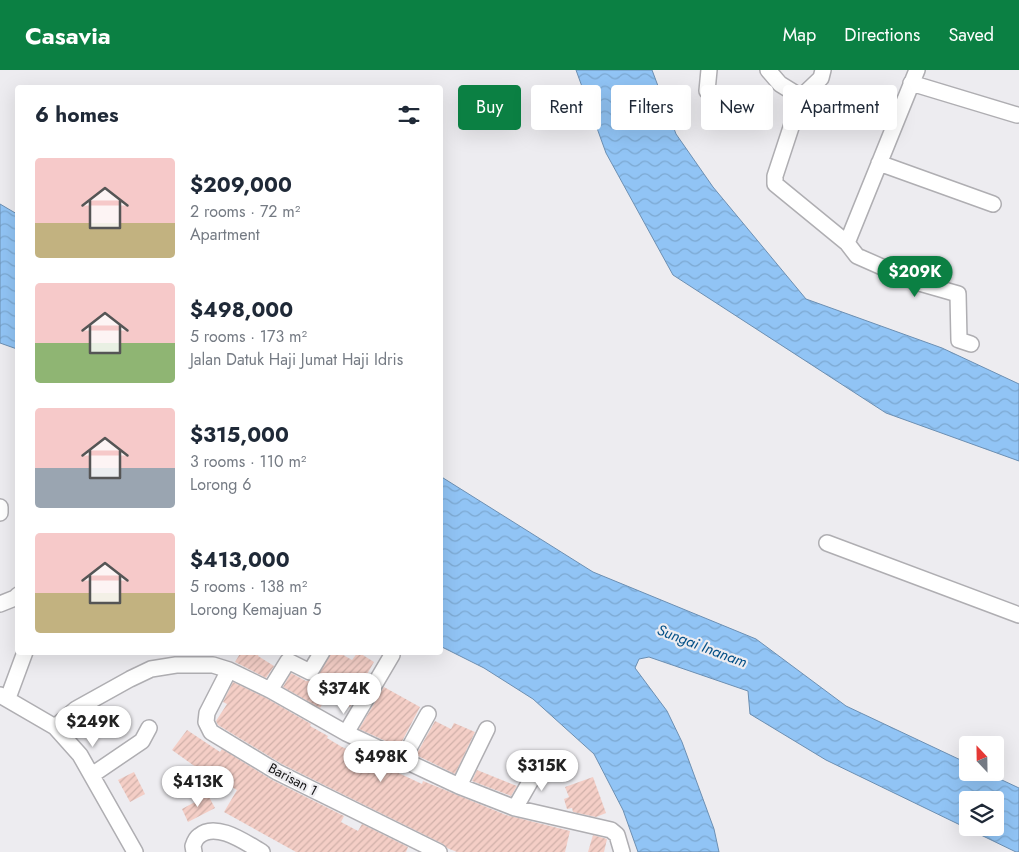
<!DOCTYPE html>
<html lang="en">
<head>
<meta charset="utf-8">
<style>
  :root { --surface:#fff; --page:#f6f6f7; --text:#1f2937; --muted:#747a83; --accent:#0b8043 }
  body { margin:0; font-family:Jost,sans-serif; background:var(--page); color:var(--text); height:100vh; display:flex; flex-direction:column; font-size:19px; white-space:nowrap }
  * { box-sizing:border-box; margin:0 }
  p { font-size:16px; color:var(--muted) }
  .icon { flex:none; width:28px; height:28px; fill:none; stroke:currentColor; stroke-width:2; stroke-linecap:round; stroke-linejoin:round }
  .map { position:relative; flex:1; overflow:hidden }
  .details { position:absolute; left:15px; top:15px; width:428px; height:570px; display:flex; flex-direction:column; background:var(--surface); border-radius:5px; box-shadow:0 5px 20px #0002 }
  .details>* { flex:none }
  .banner { position:absolute; left:458px; top:15px; width:475px; height:45px; display:flex; gap:10px }
  .needle { width:32px; rotate:338deg }
  .controls { position:absolute; left:959px; top:666px; display:grid; gap:10px }
  .controls a { display:grid; place-items:center; width:45px; height:45px; border-radius:5px; background:var(--surface); box-shadow:0 5px 20px #0002; font-size:25px }
  .price { position:absolute; translate:-50% -42px; padding:0 11px; border-radius:18px; background:#fff; color:#222; font-size:16px; line-height:32px; filter:drop-shadow(0 1px 2px #0008) }
  .price::after { content:''; position:absolute; left:50%; top:30px; width:15px; height:11px; margin-left:-8px; background:inherit; clip-path:polygon(0 0,100% 0,50% 100%) }
  .price.selected { background:var(--accent); color:#fff }
  ul { padding:0; list-style:none }
  li { display:flex; align-items:center; gap:15px; height:125px; padding:0 20px }
  li span { display:grid; place-items:center; flex:none; width:140px; height:100px; border-radius:5px; color:#555 }
  li>.icon { margin-inline-start:auto }
  span .icon { width:60px; height:60px; fill:#fffc; stroke-width:1 }
  li b { font-size:21px }
  h2 { display:flex; justify-content:space-between; align-items:center; height:60px; padding:0 20px; font-size:21px }
  .tag { padding:0 18px; border-radius:5px; background:var(--surface); box-shadow:0 5px 20px #0002; font-size:18px; line-height:45px }
  .tag.selected { background:var(--accent); color:#fff }
  header { display:flex; align-items:center; gap:30px; box-sizing:border-box; height:70px; padding:0 25px; background:var(--accent); color:#fff }
  header strong { font-size:24px }
  nav { display:flex; gap:28px; margin-inline-start:auto; font-size:18px }
  .map>svg:first-child { display:block }
  .water { fill:url(#water-waves); stroke:#6c8fb2; fill-rule:evenodd }
  .building { fill:url(#building-hatch) }
  .lines { fill:none; stroke-linecap:round; stroke-linejoin:round }
  .minor-casing { stroke:#afaeb2; stroke-width:18 }
  .minor { stroke:#fff; stroke-width:15 }
  .labels { text-anchor:middle; dominant-baseline:central; stroke-width:4.5; stroke-linejoin:round; paint-order:stroke }
  .street-label { font-size:14px; fill:#141415; stroke:#edecf0 }
  .water-label { font-size:15px; font-style:italic; fill:#035087; stroke:#edecf0 }
</style>
</head>
<body>
<header>
<strong>Casavia</strong>
<nav><a>Map</a><a>Directions</a><a>Saved</a></nav>
</header>
<div class="map">
<svg width="1019" height="782" viewBox="0 0 1019 782">
  <defs>
    <pattern id="water-waves" width="16" height="10" patternUnits="userSpaceOnUse" patternTransform="scale(1.25)"><rect width="16" height="10" fill="#91c4f5"/><path d="M0 5q4-4 8 0t8 0" fill="none" stroke="#7ca8d1"/></pattern>
    <pattern id="building-hatch" width="6" height="6" patternUnits="userSpaceOnUse" patternTransform="scale(1.25)"><rect width="6" height="6" fill="#f4cec6"/><path d="M-1 1l2-2M0 6l6-6M5 7l2-2" fill="none" stroke="#d0b0a9"/></pattern>
  </defs>
  <rect width="100%" height="100%" fill="#edecf0"/>
  <path class="water" d="M 576,0 L 652,0 L 676,64 L 713,117 L 806,229 L 942,278 L 1019,314 L 1019,391 L 886,343 L 673,205 L 606,83 Z
    M 0,134 L 17,144 L 17,279 L 0,273 Z
    M 440,406 L 593,502 L 756,569 L 846,636 L 967,693 L 968,702 L 987,703 L 1019,718 L 1019,782 L 1016,782 L 826,690 L 750,644 L 748,621 L 649,587 L 639,589 L 635,598 L 667,641 L 682,672 L 714,759 L 719,782 L 638,782 L 623,740 L 594,684 L 533,629 L 484,598 L 440,576 ZM 968,730 L 995,730 L 995,758 L 968,758 Z"/>
  <path class="building" d="M 241,582 L 260,582 L 258,586 L 274,596 L 266,608 L 235,592 Z
    M 331,582 L 338,582 L 352,590 L 358,582 L 374,592 L 366,606 L 368,607 L 350,637 L 329,625 L 327,626 L 320,638 L 283,617 L 291,603 L 306,611 L 315,610 Z
    M 233,612 L 266,628 L 311,654 L 310,656 L 328,666 L 327,668 L 342,677 L 360,685 L 362,681 L 392,695 L 390,699 L 422,714 L 423,711 L 506,745 L 570,761 L 565,782 L 457,782 L 447,778 L 443,774 L 282,694 L 218,655 L 216,651 L 227,634 L 223,632 Z
    M 384,617 L 420,637 L 399,677 L 359,659 Z
    M 435,651 L 451,659 L 454,653 L 475,662 L 455,704 L 416,685 Z
    M 187,660 L 220,682 L 222,679 L 272,710 L 344,746 L 341,752 L 358,761 L 362,754 L 408,777 L 406,782 L 296,782 L 224,742 L 237,720 L 193,695 L 172,680 Z
    M 477,700 L 517,716 L 511,726 L 472,711 Z
    M 134,702 L 145,724 L 130,732 L 118,710 Z
    M 593,707 L 606,743 L 596,747 L 573,742 L 572,738 L 567,739 L 564,729 L 569,727 L 565,717 Z
    M 208,725 L 215,738 L 188,752 L 182,739 Z
    M 593,765 L 607,769 L 604,782 L 588,782 Z"/>
  <g class="lines">
    <g class="minor-casing">
      <path id="minor" d="M 768,0 L 780,14 L 801,27 L 821,8 L 823,0
        M 911,13 L 1017,45
        M 707,21 L 709,0
        M 801,27 L 775,106 L 775,114 L 847,173 L 917,0
        M 879,93 L 993,134
        M 847,173 L 857,186 L 916,212 L 958,224 L 959,270 L 971,274
        M 0,437 L 0,443
        M 827,473 L 1019,545
        M 0,534 L 15,528 L 18,525
        M 229,600 L 207,643 L 206,652 L 211,662 L 277,702 L 439,782
        M 270,620 L 288,591 L 310,602 L 322,582
        M 0,625 L 55,657 L 80,685 L 135,782
        M 8,628 L 25,582
        M 55,657 L 76,639 L 130,609 L 151,599 L 176,595 L 213,595 L 229,600 L 270,620 L 346,663 L 459,716 L 515,738 L 611,760 L 617,765 L 622,782
        M 346,663 L 392,585
        M 403,689 L 428,644
        M 92,705 L 142,671 L 149,658
        M 459,716 L 487,659
        M 515,738 L 542,691
        M 194,782 L 193,776 C 194,773 196,768 199,766 C 216,751 246,773 262,782"/>
    </g>
    <use href="#minor" class="minor"/>
  </g>
  <g class="labels">
    <g class="street-label">
      <text transform="translate(293 709) rotate(28)">Barisan 1</text>
    </g>
    <g class="water-label">
      <text transform="translate(702 576) rotate(21)">Sungai Inanam</text>
    </g>
  </g>
</svg>
<div class="controls">
<a><svg class="needle" viewBox="-14 -14 28 28"><path d="M0-13l5 13h-10z" fill="#e53935"/><path d="M0 13l5-13h-10z" fill="#747a83"/></svg></a>
<a><svg class="icon" aria-label="layers" viewBox="0 0 24 24"><path d="M12 4l9 5-9 5-9-5zM3 14l9 5 9-5"/></svg></a>
</div>
<b class="price selected" style="left:915px;top:228px">$209K</b>
<b class="price" style="left:344px;top:645px">$374K</b>
<b class="price" style="left:93px;top:678px">$249K</b>
<b class="price" style="left:381px;top:713px">$498K</b>
<b class="price" style="left:542px;top:722px">$315K</b>
<b class="price" style="left:198px;top:738px">$413K</b>
<div class="banner">
<a class="tag selected">Buy</a>
<a class="tag">Rent</a>
<a class="tag">Filters</a>
<a class="tag">New</a>
<a class="tag">Apartment</a>
</div>
<section class="details">
<h2>6 homes<svg class="icon" aria-label="filters" viewBox="0 0 24 24"><path d="M4 7h16M4 17h16"/><circle cx="9" cy="7" r="2"/><circle cx="15" cy="17" r="2"/></svg></h2>
<ul>
<li><span style="background:linear-gradient(#f6c9c9 65%,#c2b280 0)"><svg class="icon" aria-label="home" viewBox="0 0 24 24"><path d="M3 11l9-7 9 7M6 9v11h12V9"/></svg></span><div><b>$209,000</b><p>2 rooms · 72 m²</p><p>Apartment</p></div></li>
<li><span style="background:linear-gradient(#f6c9c9 60%,#8fb573 0)"><svg class="icon" aria-label="home" viewBox="0 0 24 24"><path d="M3 11l9-7 9 7M6 9v11h12V9"/></svg></span><div><b>$498,000</b><p>5 rooms · 173 m²</p><p>Jalan Datuk Haji Jumat Haji Idris</p></div></li>
<li><span style="background:linear-gradient(#f6c9c9 60%,#9aa5b1 0)"><svg class="icon" aria-label="home" viewBox="0 0 24 24"><path d="M3 11l9-7 9 7M6 9v11h12V9"/></svg></span><div><b>$315,000</b><p>3 rooms · 110 m²</p><p>Lorong 6</p></div></li>
<li><span style="background:linear-gradient(#f6c9c9 60%,#c2b280 0)"><svg class="icon" aria-label="home" viewBox="0 0 24 24"><path d="M3 11l9-7 9 7M6 9v11h12V9"/></svg></span><div><b>$413,000</b><p>5 rooms · 138 m²</p><p>Lorong Kemajuan 5</p></div></li>
</ul>
</section>
</div>
</body>
</html>
